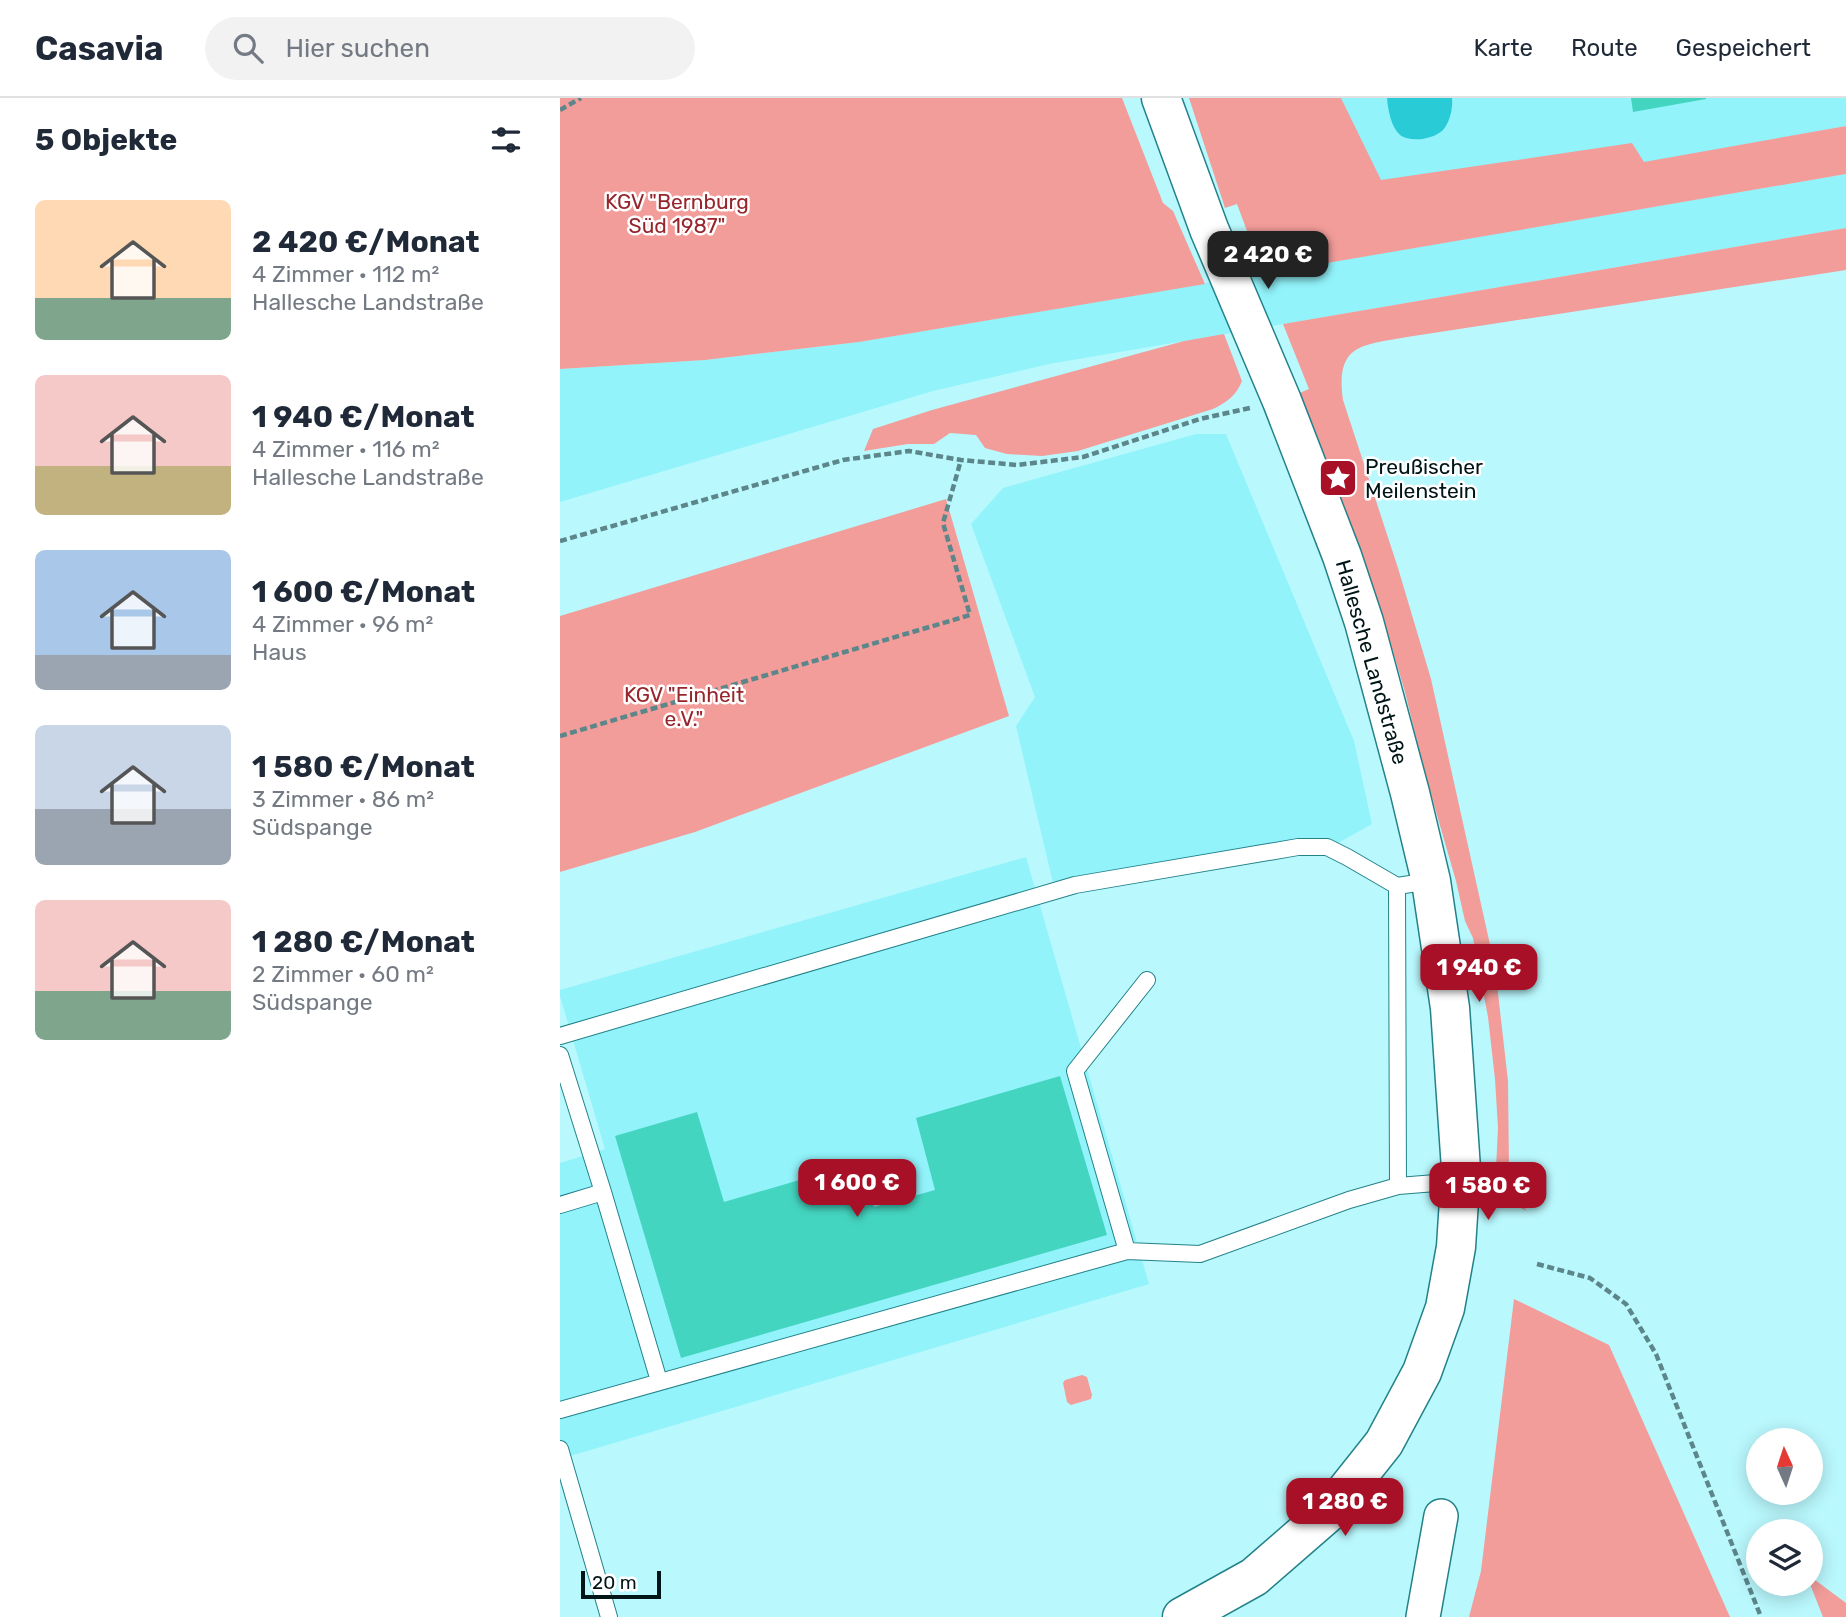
<!DOCTYPE html>
<html lang="de">
<head>
<meta charset="utf-8">
<style>
  :root { --surface:#fff; --page:#f2f2f3; --text:#1f2937; --muted:#747a83; --line:#e0e1e3; --accent:#a71026 }
  body { margin:0; font-family:Rubik,sans-serif; background:var(--page); color:var(--text); height:100vh; display:flex; flex-direction:column; font-size:26px; white-space:nowrap }
  * { box-sizing:border-box; margin:0 }
  p { font-size:23px; color:var(--muted) }
  .icon { flex:none; width:38px; height:38px; fill:none; stroke:currentColor; stroke-width:2; stroke-linecap:round; stroke-linejoin:round }
  .map { position:relative; flex:1; overflow:hidden }
  .panel { display:flex; flex-direction:column; background:var(--surface); width:560px }
  .panel>* { flex:none }
  .needle { width:46px; rotate:357deg }
  .tools { position:absolute; left:1186px; top:1330px; display:grid; gap:14px }
  .tools a { display:grid; place-items:center; width:77px; height:77px; border-radius:50%; background:var(--surface); box-shadow:0 4px 18px #0003; font-size:35px }
  .scale { position:absolute; left:21px; bottom:18px; width:80px; box-sizing:border-box; padding-left:7px; border:4px solid #001517; border-top:0; font-size:19px; line-height:24px; white-space:nowrap; color:#001517; -webkit-text-stroke:5px #fff; paint-order:stroke }
  .price { position:absolute; translate:-50% -60px; padding:0 16px; border-radius:14px; background:var(--accent); color:#fff; font-size:23px; line-height:46px; filter:drop-shadow(0 2px 4px #0008) }
  .price::after { content:''; position:absolute; left:50%; top:42px; width:21px; height:16px; margin-left:-10px; background:inherit; clip-path:polygon(0 0,100% 0,50% 100%) }
  .price.on { background:#222; color:#fff }
  ul { padding:0; list-style:none }
  li { display:flex; align-items:center; gap:21px; height:175px; padding:0 35px }
  li span { display:grid; place-items:center; flex:none; width:196px; height:140px; border-radius:10px; color:#555 }
  li>.icon { margin-inline-start:auto }
  span .icon { width:84px; height:84px; fill:#fffc; stroke-width:1 }
  li b { font-size:30px }
  h2 { display:flex; justify-content:space-between; align-items:center; height:84px; padding:0 35px; font-size:30px }
  header { display:flex; align-items:center; gap:42px; box-sizing:border-box; height:98px; padding:0 35px; background:var(--surface); border-bottom:2px solid var(--line) }
  header strong { font-size:33px }
  nav { display:flex; gap:38px; margin-inline-start:auto; font-size:24px }
  .search { width:490px; height:63px; background:var(--page); display:flex; align-items:center; gap:18px; box-sizing:border-box; padding:0 24px; border-radius:38px; color:var(--muted); font-size:26px }
  main { display:flex; flex:1; min-height:0 }
  .map>svg:first-child { display:block }
  .built { fill:#92f3fb }
  .green { fill:#f29d9a }
  .water { fill:#29cbd6 }
  .building { fill:#44d5c1 }
  .lines { fill:none; stroke-linecap:round; stroke-linejoin:round }
  .service-casing { stroke:#238289; stroke-width:18 }
  .minor-casing { stroke:#238289; stroke-width:36 }
  .secondary-casing { stroke:#238289; stroke-width:41 }
  .path { stroke:#5c868a; stroke-width:4.5; stroke-dasharray:7 3.5; stroke-linecap:butt }
  .service { stroke:#fff; stroke-width:16 }
  .minor { stroke:#fff; stroke-width:33 }
  .secondary { stroke:#fff; stroke-width:38 }
  .labels { text-anchor:middle; dominant-baseline:central; stroke-width:5; stroke-linejoin:round; paint-order:stroke }
  .park-label { font-size:21px; fill:#96252c; stroke:#fff }
  .poi-label { font-size:21px; fill:#001517; stroke:#fff; text-anchor:start }
  .street-label { font-size:21px; fill:#001517; stroke:#fff }
</style>
</head>
<body>
<header>
<strong>Casavia</strong>
<div class="search"><svg class="icon" aria-label="search" viewBox="0 0 24 24"><circle cx="10" cy="10" r="6"/><path d="M15 15l6 6"/></svg>Hier suchen</div>
<nav><a>Karte</a><a>Route</a><a>Gespeichert</a></nav>
</header>
<main>
<section class="panel">
<h2>5 Objekte<svg class="icon" aria-label="filters" viewBox="0 0 24 24"><path d="M4 7h16M4 17h16"/><circle cx="9" cy="7" r="2"/><circle cx="15" cy="17" r="2"/></svg></h2>
<ul>
<li><span style="background:linear-gradient(#ffd9b3 70%,#7fa58c 0)"><svg class="icon" aria-label="home" viewBox="0 0 24 24"><path d="M3 11l9-7 9 7M6 9v11h12V9"/></svg></span><div><b>2 420 €/Monat</b><p>4 Zimmer · 112 m²</p><p>Hallesche Landstraße</p></div></li>
<li><span style="background:linear-gradient(#f6c9c9 65%,#c2b280 0)"><svg class="icon" aria-label="home" viewBox="0 0 24 24"><path d="M3 11l9-7 9 7M6 9v11h12V9"/></svg></span><div><b>1 940 €/Monat</b><p>4 Zimmer · 116 m²</p><p>Hallesche Landstraße</p></div></li>
<li><span style="background:linear-gradient(#a9c7e8 75%,#9aa5b1 0)"><svg class="icon" aria-label="home" viewBox="0 0 24 24"><path d="M3 11l9-7 9 7M6 9v11h12V9"/></svg></span><div><b>1 600 €/Monat</b><p>4 Zimmer · 96 m²</p><p>Haus</p></div></li>
<li><span style="background:linear-gradient(#c9d6e8 60%,#9aa5b1 0)"><svg class="icon" aria-label="home" viewBox="0 0 24 24"><path d="M3 11l9-7 9 7M6 9v11h12V9"/></svg></span><div><b>1 580 €/Monat</b><p>3 Zimmer · 86 m²</p><p>Südspange</p></div></li>
<li><span style="background:linear-gradient(#f6c9c9 65%,#7fa58c 0)"><svg class="icon" aria-label="home" viewBox="0 0 24 24"><path d="M3 11l9-7 9 7M6 9v11h12V9"/></svg></span><div><b>1 280 €/Monat</b><p>2 Zimmer · 60 m²</p><p>Südspange</p></div></li>
</ul>
</section>
<div class="map">
<svg width="1286" height="1519" viewBox="0 0 1286 1519">
  <rect width="100%" height="100%" fill="#b9f8fd"/>
  <path class="built" d="M 780,0 L 1286,0 L 1286,28 L 833,111 Z
    M 1286,76 L 1286,130 L 489,266 L 373,293 L 0,404 L 0,271 L 145,262 L 299,244 Z
    M 636,336 L 666,336 L 794,643 L 812,726 L 778,745 L 737,742 L 493,785 L 456,628 L 475,599 L 411,426 L 443,390 Z
    M 466,759 L 589,1186 L 0,1361 L 0,1065 L 45,1051 L 0,898 L 0,892 Z"/>
  <path class="green" d="M 0,0 L 562,0 L 603,105 L 613,113 L 645,186 L 299,244 L 145,262 L 0,271 Z
    M 629,0 L 781,0 L 821,82 L 1072,45 L 1084,64 L 1286,28 L 1286,76 L 703,176 L 677,106 L 665,110 Z
    M 1286,130 L 1286,172 L 847,239 C 802,247 775,246 783,302 L 838,470 L 871,581 L 935,869 L 948,983 L 949,1073 L 953,1091 L 960,1105 L 967,1113 L 940,1100 L 935,1091 L 938,1030 L 935,981 L 928,919 L 913,840 L 905,823 L 896,783 L 864,672 L 845,594 L 821,513 L 737,296 L 749,291 L 723,226 Z
    M 664,236 L 682,283 C 676,298 667,304 653,311 L 518,353 L 482,358 L 447,356 L 425,350 L 416,337 L 390,335 L 374,346 L 348,346 L 304,353 L 313,331 L 372,312 L 624,243 Z
    M 386,401 L 449,618 L 135,734 L 0,774 L 0,518 Z
    M 954,1201 L 1049,1247 L 1170,1519 L 909,1519 L 921,1473 Z
    M 522,1277 L 527,1279 L 532,1297 L 531,1301 L 511,1307 L 507,1304 L 503,1285 L 505,1282 Z
    M 1251,1479 L 1286,1505 L 1286,1519 L 1263,1519 L 1250,1486 Z"/>
  <path class="water" d="M 827,0 L 892,0 C 893,10 890,24 883,32 C 874,41 851,45 840,37 C 831,29 828,12 827,0 Z"/>
  <path class="building" d="M 1071,0 L 1146,0 L 1146,1 L 1073,14 Z
    M 500,978 L 547,1137 L 121,1260 L 55,1038 L 137,1014 L 164,1104 L 301,1064 L 314,1109 L 375,1092 L 356,1020 Z"/>
  <g class="lines">
    <g class="service-casing">
      <path id="service" d="M 837,788 L 838,1088
        M 0,938 L 515,787 L 738,749 L 767,749 L 787,759 L 837,788 L 871,783
        M 0,957 L 43,1094 L 99,1283
        M 0,1107 L 43,1094
        M 567,1153 L 515,973 L 587,882
        M 0,1312 L 567,1153 L 640,1156 L 789,1102 L 838,1088 L 901,1083
        M 0,1351 L 49,1519"/>
    </g>
    <g class="minor-casing">
      <path id="minor" d="M 863,1519 L 881,1418"/>
    </g>
    <g class="secondary-casing">
      <path id="secondary" d="M 601,0 L 649,131 L 722,303 L 782,458 L 804,524 L 850,695 L 871,783 L 890,910 L 901,1071 L 896,1149 L 885,1210 L 862,1274 L 824,1345 L 770,1413 L 694,1479 L 622,1519"/>
    </g>
    <path class="path" d="M 0,12 L 21,0
      M 0,443 L 283,362 L 349,353 L 401,362 L 457,367 L 523,359 L 640,321 L 690,310
      M 0,638 L 410,517 L 383,425 L 401,362
      M 977,1166 L 1030,1180 L 1066,1206 L 1096,1256 L 1201,1519"/>
    <use href="#service" class="service"/>
    <use href="#minor" class="minor"/>
    <use href="#secondary" class="secondary"/>
  </g>
  <defs>
    <g id="sight-square" transform="scale(2.0125)"><rect x="-9" y="-9" width="18" height="18" rx="4" fill="#a71026" stroke="#fff"/><path d="M0-6L1.8-2.2L6-1.7L2.9 1.2L3.7 5.4L0 3.3L-3.7 5.4L-2.9 1.2L-6-1.7L-1.8-2.2Z" fill="#fff"/></g>
  </defs>
  <g fill-rule="evenodd">
    <use href="#sight-square" x="778" y="380"/>
  </g>
  <g class="labels">
    <g class="park-label">
      <text x="117" y="103">KGV "Bernburg<tspan x="117" dy="24">Süd 1987"</tspan></text>
      <text x="124" y="596">KGV "Einheit<tspan x="124" dy="24">e.V."</tspan></text>
    </g>
    <g class="poi-label">
      <text x="805" y="368">Preußischer<tspan x="805" dy="24">Meilenstein</tspan></text>
    </g>
    <g class="street-label">
      <text transform="translate(812 564) rotate(74)">Hallesche Landstraße</text>
    </g>
  </g>
</svg>
<div class="tools">
<a><svg class="needle" viewBox="-14 -14 28 28"><path d="M0-13l5 13h-10z" fill="#e53935"/><path d="M0 13l5-13h-10z" fill="#747a83"/></svg></a>
<a><svg class="icon" aria-label="layers" viewBox="0 0 24 24"><path d="M12 4l9 5-9 5-9-5zM3 14l9 5 9-5"/></svg></a>
</div>
<div class="scale">20 m</div>
<b class="price on" style="left:708px;top:193px">2 420 €</b>
<b class="price" style="left:919px;top:906px">1 940 €</b>
<b class="price" style="left:297px;top:1121px">1 600 €</b>
<b class="price" style="left:928px;top:1124px">1 580 €</b>
<b class="price" style="left:785px;top:1440px">1 280 €</b>
</div>
</main>
</body>
</html>
